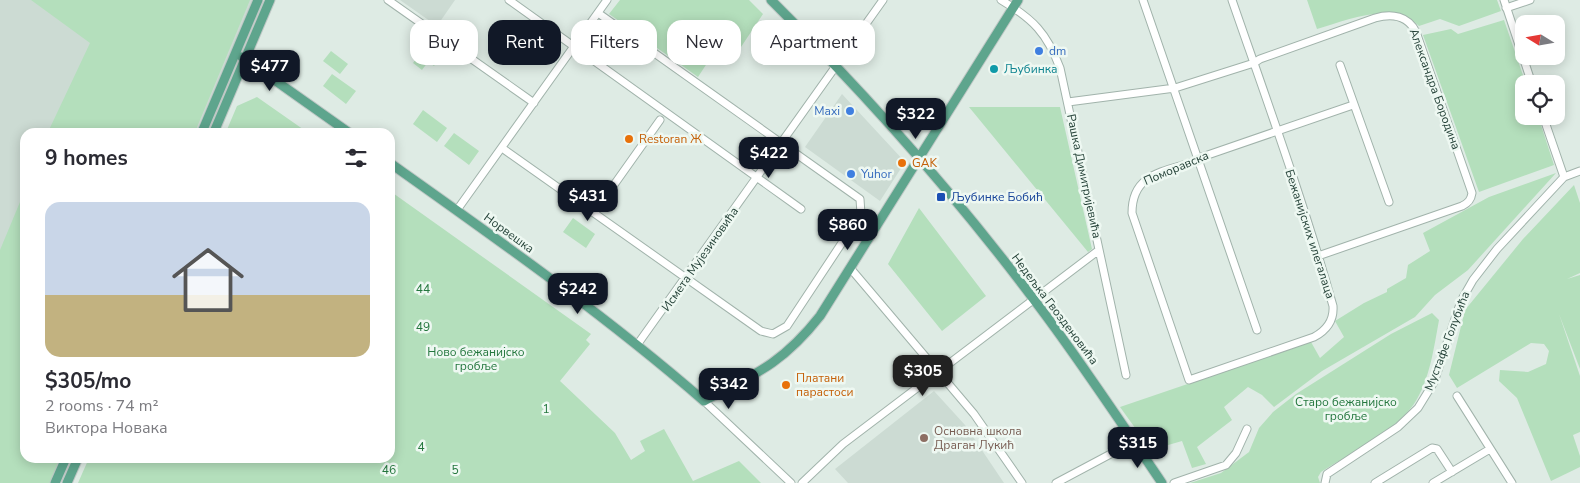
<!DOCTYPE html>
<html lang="en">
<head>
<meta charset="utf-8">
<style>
  :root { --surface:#fff; --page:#f2f2f3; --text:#2b2b33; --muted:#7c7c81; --accent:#111827 }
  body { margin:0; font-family:"Nunito Sans",sans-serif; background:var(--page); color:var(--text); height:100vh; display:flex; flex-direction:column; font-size:19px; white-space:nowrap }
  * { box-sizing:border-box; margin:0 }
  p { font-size:16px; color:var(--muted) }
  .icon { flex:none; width:28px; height:28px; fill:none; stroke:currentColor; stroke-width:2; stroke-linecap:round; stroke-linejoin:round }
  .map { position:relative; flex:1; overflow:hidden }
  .drawer { position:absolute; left:20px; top:128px; width:375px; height:335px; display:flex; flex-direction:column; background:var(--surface); border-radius:15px; box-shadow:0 2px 12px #0003 }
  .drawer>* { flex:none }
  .banner { position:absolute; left:410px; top:20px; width:475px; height:45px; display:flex; gap:10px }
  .needle { width:32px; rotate:281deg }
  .tools { position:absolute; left:1515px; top:15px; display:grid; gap:10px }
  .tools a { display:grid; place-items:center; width:50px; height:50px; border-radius:10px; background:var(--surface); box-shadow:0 2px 12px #0003; font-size:25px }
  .price { position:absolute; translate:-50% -42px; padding:0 11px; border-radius:10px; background:var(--accent); color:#fff; font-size:16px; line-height:32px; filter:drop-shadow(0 1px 2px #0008) }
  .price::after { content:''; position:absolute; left:50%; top:30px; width:15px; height:11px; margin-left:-8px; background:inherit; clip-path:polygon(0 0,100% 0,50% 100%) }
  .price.selected { background:#222; color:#fff }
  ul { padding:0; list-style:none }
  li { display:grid; align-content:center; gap:10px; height:265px; padding:0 25px }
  li span { display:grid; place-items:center; height:155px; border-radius:15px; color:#555 }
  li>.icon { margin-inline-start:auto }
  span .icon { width:90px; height:90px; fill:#fffc; stroke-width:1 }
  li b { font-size:21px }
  h2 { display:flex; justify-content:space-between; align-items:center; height:60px; padding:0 25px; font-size:21px }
  .tag { padding:0 18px; border-radius:15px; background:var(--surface); box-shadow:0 2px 12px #0003; font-size:18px; line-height:45px }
  .tag.selected { background:var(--accent); color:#fff }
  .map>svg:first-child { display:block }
  .built { fill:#ccdbd3 }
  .green { fill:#b4dfbc }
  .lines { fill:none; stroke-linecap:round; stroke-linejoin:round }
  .minor-casing { stroke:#a1b3ab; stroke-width:9 }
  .major-casing { stroke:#c0c8c6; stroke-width:11 }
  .minor { stroke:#fff; stroke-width:7 }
  .major { stroke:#5ea58d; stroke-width:9 }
  .shop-dot { fill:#3f7fe0; stroke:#eef8f2; stroke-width:2 }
  .culture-dot { fill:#0f9aa8; stroke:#eef8f2; stroke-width:2 }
  .food-dot { fill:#e8710a; stroke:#eef8f2; stroke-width:2 }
  .transit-dot { fill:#1a4fb4; stroke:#eef8f2; stroke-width:2 }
  .education-dot { fill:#8d6e63; stroke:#eef8f2; stroke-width:2 }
  .labels { text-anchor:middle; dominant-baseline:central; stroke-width:5; stroke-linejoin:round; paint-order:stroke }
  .shop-label { font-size:12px; fill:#366cbe; stroke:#eef8f2; text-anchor:start }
  .culture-label { font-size:12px; fill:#0d838f; stroke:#eef8f2; text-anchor:start }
  .street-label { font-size:12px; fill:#1e3c32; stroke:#eef8f2 }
  .food-label { font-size:12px; fill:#c56008; stroke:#eef8f2; text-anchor:start }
  .transit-label { font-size:12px; fill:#164399; stroke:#eef8f2; text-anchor:start }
  .park-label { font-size:12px; fill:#24773e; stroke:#eef8f2 }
  .education-label { font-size:12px; fill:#785e54; stroke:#eef8f2; text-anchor:start }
</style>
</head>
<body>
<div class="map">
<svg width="1580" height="483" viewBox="0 0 1580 483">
  <rect width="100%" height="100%" fill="#deebe4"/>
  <path class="built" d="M 0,0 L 253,0 L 196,132 L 25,132 L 25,458 L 0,483 Z
    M 400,0 L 455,0 L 437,26 Z
    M 842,94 L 905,162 L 880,201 L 805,147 Z
    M 934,391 L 965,425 L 1004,483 L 848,483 L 835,469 Z"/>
  <path class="green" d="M 31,0 L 250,0 L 195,132 L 48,132 L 90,43 Z
    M 620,0 L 749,0 L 763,14 L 737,53 L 721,42 L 698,77 L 609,14 Z
    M 1307,0 L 1497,0 L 1501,11 L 1459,26 L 1440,19 L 1419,26 C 1394,0 1347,20 1317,29 Z
    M 1504,20 L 1526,84 L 1524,84 L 1524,116 L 1538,116 L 1554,165 L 1479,192 L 1423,35 L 1451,29 L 1458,34 Z
    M 439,41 L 447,47 L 434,66 L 428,62 L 422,70 L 413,63 L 426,45 L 433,50 Z
    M 331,51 L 348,64 L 340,74 L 323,61 Z
    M 332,74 L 356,91 L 346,104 L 323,86 Z
    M 257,97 L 307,132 L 226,132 L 237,106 Z
    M 969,107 L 1060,107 L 1092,249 L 1088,252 Z
    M 423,110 L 447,128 L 437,142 L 413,124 Z
    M 454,133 L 479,151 L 469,165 L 444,146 Z
    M 1556,173 L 1468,270 L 1435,295 L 1415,317 L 1322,371 L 1274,407 L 1262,395 L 1248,387 L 1224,407 L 1232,420 L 1197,447 L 1206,464 L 1192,468 L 1182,441 L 1151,450 L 1120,407 L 1311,342 L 1320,358 L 1344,337 L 1335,321 L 1364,303 L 1387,292 L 1387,289 L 1406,278 L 1408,265 L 1430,251 L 1423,233 L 1489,197 Z
    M 1574,185 L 1580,203 L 1580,273 L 1567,279 L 1580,275 L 1580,369 L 1559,314 L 1580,376 L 1580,432 L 1573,435 L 1580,456 L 1580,467 L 1551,481 L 1517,398 L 1499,381 L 1500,370 L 1528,372 L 1546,364 L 1549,351 L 1544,344 L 1531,343 L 1457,388 L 1449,375 L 1465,310 L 1523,239 Z
    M 25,190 L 25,458 L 63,458 L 52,483 L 0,483 L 0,250 Z
    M 390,191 L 591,334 L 586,340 L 590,344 L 560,381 L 615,433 L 631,460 L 645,451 L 640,441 L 664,429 L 693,481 L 739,461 L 761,483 L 78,483 L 89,458 L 390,458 Z
    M 919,208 L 986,296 L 942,331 L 888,264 Z
    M 573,218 L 595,234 L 586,248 L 563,232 Z
    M 1432,313 L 1439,320 C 1434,347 1430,380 1414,404 C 1392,434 1352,452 1321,472 L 1318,477 L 1320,483 L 1190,483 L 1221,473 L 1249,452 L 1259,428 L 1273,412 L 1296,394 L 1391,334 Z"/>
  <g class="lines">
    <g class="minor-casing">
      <path id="minor" d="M 388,0 L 534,103
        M 509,0 L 801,209
        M 1001,0 C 1033,19 1047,33 1060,68 L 1126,375
        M 1143,0 L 1257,330
        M 1232,0 C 1267,101 1304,203 1333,306 C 1334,320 1327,330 1314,337 L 1189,380 L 1132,213 C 1132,174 1162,172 1193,162 L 1199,158 L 1353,105
        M 1504,0 L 1532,84
        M 1506,8 L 1530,0
        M 1340,65 L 1389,202
        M 1068,102 L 1175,88 L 1254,63 L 1260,59 L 1375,18 C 1392,13 1408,16 1416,32 L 1472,193 C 1471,200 1468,203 1462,206 L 1318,256
        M 1543,116 L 1564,177
        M 502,148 L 761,331 L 773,334 L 787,326 L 861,214 L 860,199 L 598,13
        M 457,210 L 607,0
        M 594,213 L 660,120
        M 851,269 L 974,414 L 1022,483
        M 637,345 L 883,0
        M 1457,396 L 1512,483
        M 704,401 L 791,483
        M 802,483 L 843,444 L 1099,250
        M 1056,483 L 1135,441
        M 1174,483 L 1226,465 L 1236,453 L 1247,429
        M 1325,483 L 1327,474 L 1398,427 L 1418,408 L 1434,382 L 1461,301 L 1473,280 L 1497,249 L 1564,177 L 1580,171
        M 1375,483 L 1432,448 L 1437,449 L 1452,472
        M 1433,483 L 1490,449"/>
    </g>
    <g class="major-casing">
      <path id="major" d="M 771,0 C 868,96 959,199 1041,309 C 1083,365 1122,424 1162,483
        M 242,57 L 348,132
        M 202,132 L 258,0
        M 214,132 L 270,0
        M 390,163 C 497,239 605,315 704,401 C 756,374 783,363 820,316 L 1018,0
        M 55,483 L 66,458
        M 67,483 L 78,458"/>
    </g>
    <use href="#minor" class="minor"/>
    <use href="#major" class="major"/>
  </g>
  <g class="shop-dot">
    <circle cx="1039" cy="51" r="5"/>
    <circle cx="850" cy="111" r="5"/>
    <circle cx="851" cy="174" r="5"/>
  </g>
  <circle class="culture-dot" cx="994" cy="69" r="5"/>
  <g class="food-dot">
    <circle cx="629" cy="139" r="5"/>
    <circle cx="902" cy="163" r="5"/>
    <circle cx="786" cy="385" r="5"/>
  </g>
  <rect class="transit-dot" x="936" y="192" width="10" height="10" rx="2.5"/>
  <circle class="education-dot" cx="924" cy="438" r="5"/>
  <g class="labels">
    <g class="shop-label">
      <text x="1049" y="51">dm</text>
      <text x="840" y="111" text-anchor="end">Maxi</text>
      <text x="861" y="174">Yuhor</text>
    </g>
    <g class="culture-label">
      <text x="1004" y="69">Љубинка</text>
    </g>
    <g class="street-label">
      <text transform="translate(1435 89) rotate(70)">Александра Бородина</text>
      <text transform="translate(1176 168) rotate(-23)">Поморавска</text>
      <text transform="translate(1084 176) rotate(78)">Рашка Димитријевића</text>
      <text transform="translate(509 233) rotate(36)">Норвешка</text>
      <text transform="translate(1310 234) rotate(72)">Бежанијских илегалаца</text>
      <text transform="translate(700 259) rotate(-55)">Исмета Мујезиновића</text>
      <text transform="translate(1055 309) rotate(53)">Недељка Гвозденовића</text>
      <text transform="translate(1447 341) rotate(-69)">Мустафе Голубића</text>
    </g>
    <g class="food-label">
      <text x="639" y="139">Restoran Ж</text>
      <text x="912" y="163">GAK</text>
      <text x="796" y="378">Платани<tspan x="796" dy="14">парастоси</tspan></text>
    </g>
    <g class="transit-label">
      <text x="951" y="197">Љубинке Бобић</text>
    </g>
    <g class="park-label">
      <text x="423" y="289">44</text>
      <text x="423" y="327">49</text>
      <text x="476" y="352">Ново бежанијско<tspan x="476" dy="14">гробље</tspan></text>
      <text x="1346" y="402">Старо бежанијско<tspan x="1346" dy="14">гробље</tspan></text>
      <text x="546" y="409">1</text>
      <text x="421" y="447">4</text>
      <text x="389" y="470">46</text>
      <text x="455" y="470">5</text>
    </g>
    <g class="education-label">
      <text x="934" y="431">Основна школа<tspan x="934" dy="14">Драган Лукић</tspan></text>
    </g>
  </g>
</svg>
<div class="tools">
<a><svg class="needle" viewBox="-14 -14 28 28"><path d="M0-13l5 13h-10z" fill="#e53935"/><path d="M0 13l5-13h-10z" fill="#7c7c81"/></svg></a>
<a><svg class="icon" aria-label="locate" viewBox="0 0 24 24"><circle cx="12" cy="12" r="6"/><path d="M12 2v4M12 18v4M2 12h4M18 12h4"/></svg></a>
</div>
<b class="price" style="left:270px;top:92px">$477</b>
<b class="price" style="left:916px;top:140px">$322</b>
<b class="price" style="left:769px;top:179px">$422</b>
<b class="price" style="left:588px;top:222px">$431</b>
<b class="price" style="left:848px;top:251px">$860</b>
<b class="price" style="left:578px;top:315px">$242</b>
<b class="price selected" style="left:923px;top:397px">$305</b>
<b class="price" style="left:729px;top:410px">$342</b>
<b class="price" style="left:1138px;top:469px">$315</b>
<div class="banner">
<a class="tag">Buy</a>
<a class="tag selected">Rent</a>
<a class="tag">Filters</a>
<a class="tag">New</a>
<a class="tag">Apartment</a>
</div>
<section class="drawer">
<h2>9 homes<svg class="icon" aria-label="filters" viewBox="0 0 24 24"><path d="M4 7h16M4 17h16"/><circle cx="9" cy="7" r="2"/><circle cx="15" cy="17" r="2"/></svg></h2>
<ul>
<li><span style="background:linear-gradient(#c9d6e8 60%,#c2b280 0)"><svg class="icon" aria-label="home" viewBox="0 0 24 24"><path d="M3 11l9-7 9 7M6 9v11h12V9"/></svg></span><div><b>$305/mo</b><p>2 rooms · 74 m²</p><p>Виктора Новака</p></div></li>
</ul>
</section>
</div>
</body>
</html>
